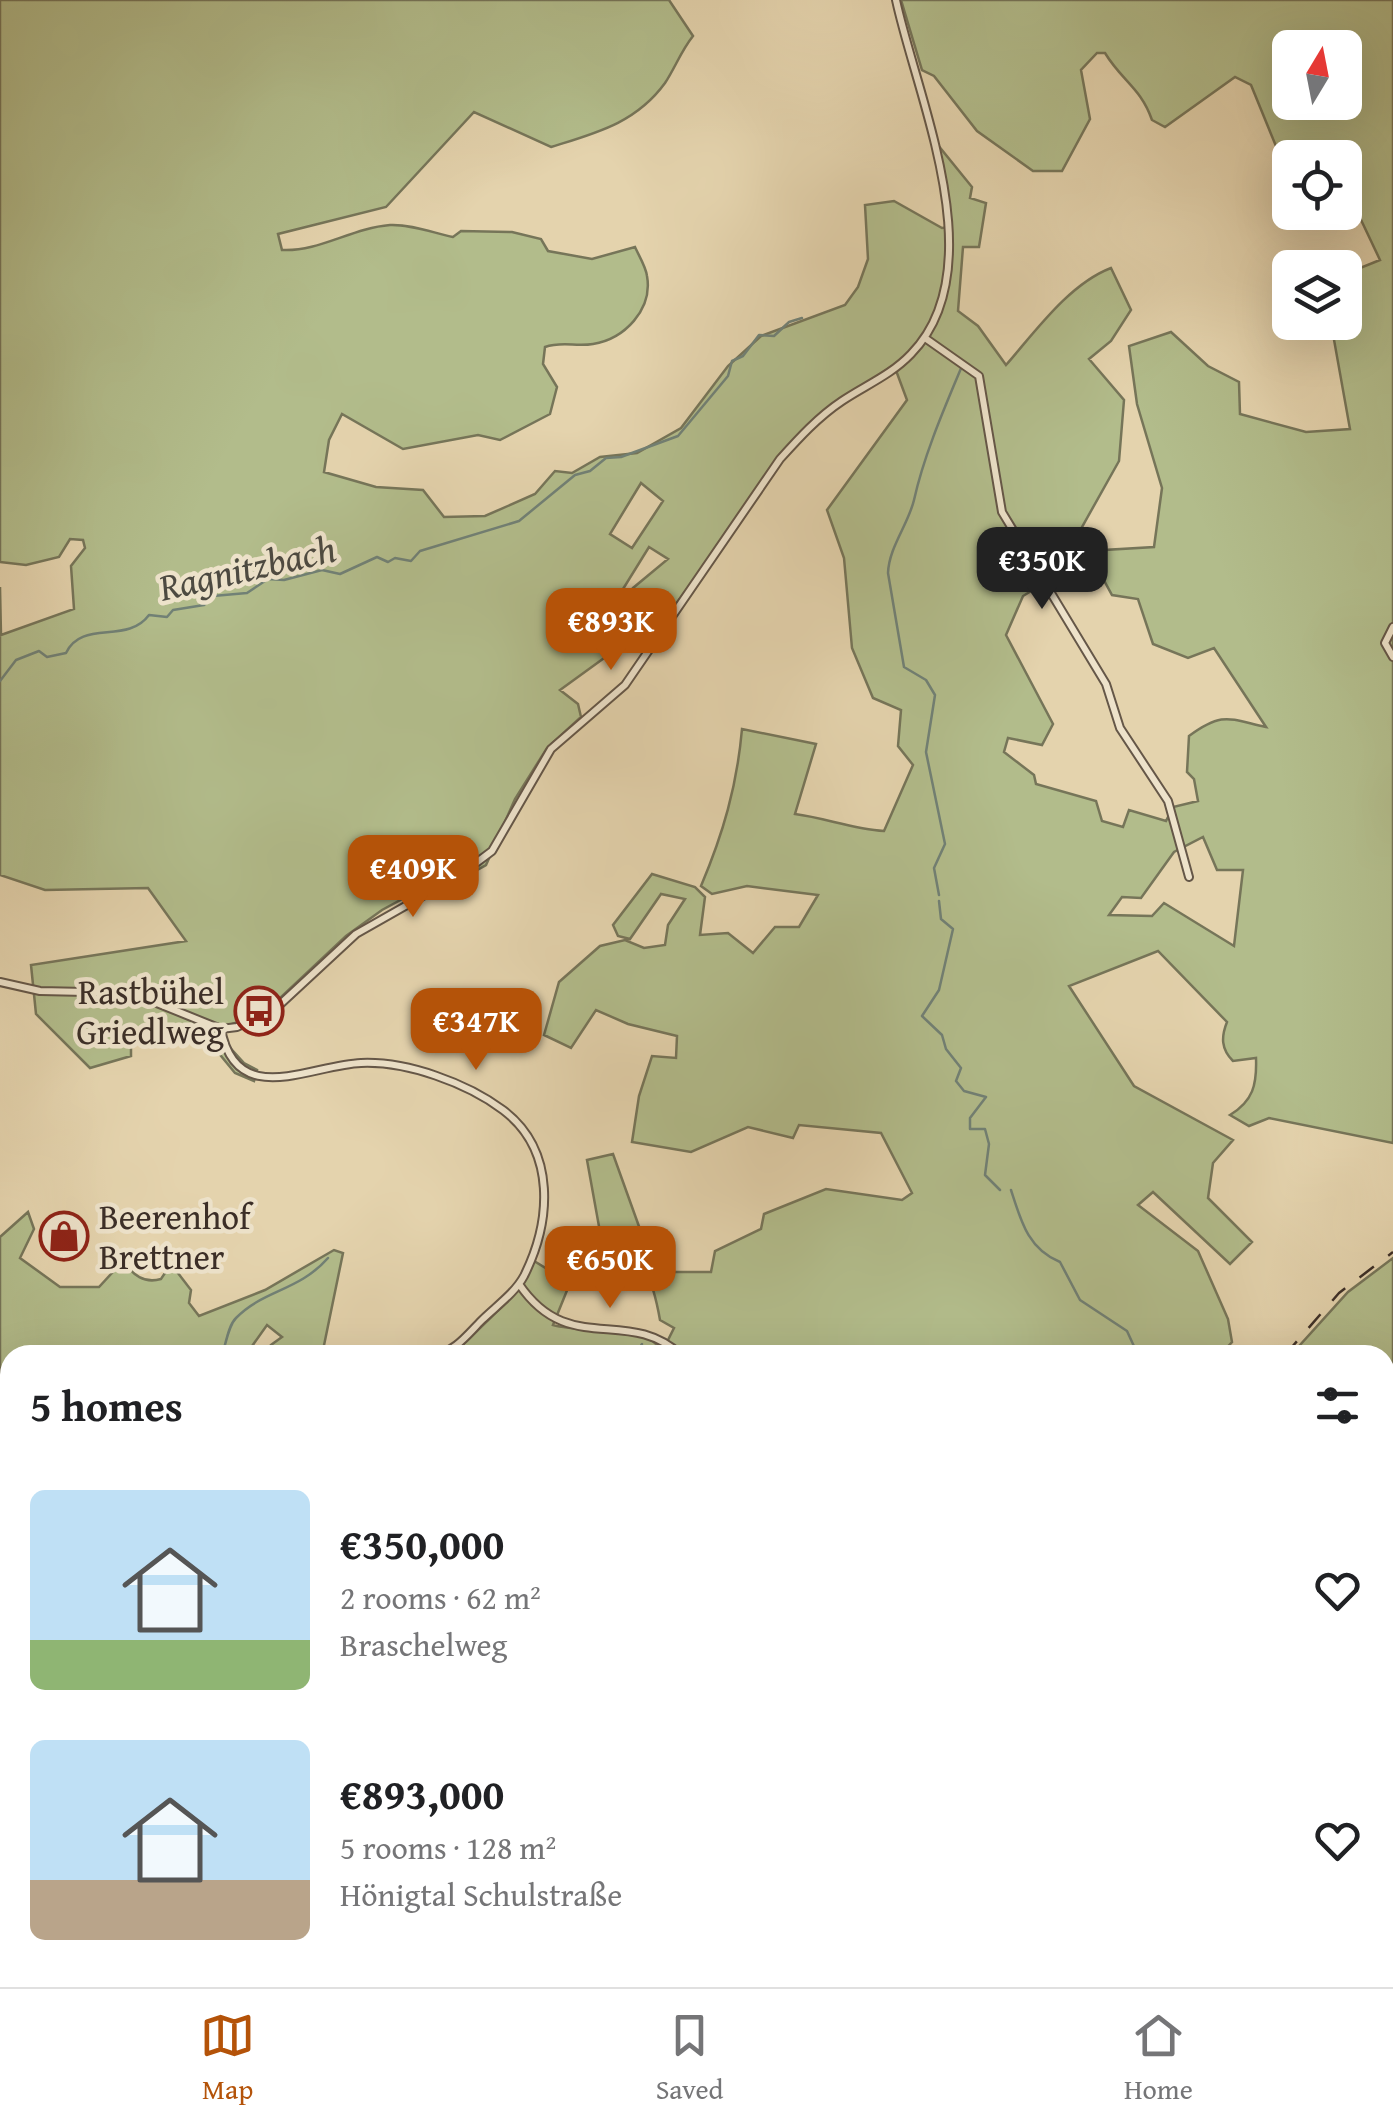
<!DOCTYPE html>
<html lang="en">
<head>
<meta charset="utf-8">
<style>
  :root { --surface:#fff; --page:#f2f2f2; --text:#202124; --muted:#757577; --line:#e0e0e0; --accent:#b45309 }
  body { margin:0; font-family:"Gentium Book Plus",serif; background:var(--page); color:var(--text); height:100vh; display:flex; flex-direction:column; font-size:38px; white-space:nowrap }
  * { box-sizing:border-box; margin:0 }
  p { font-size:32px; color:var(--muted) }
  .icon { flex:none; width:55px; height:55px; fill:none; stroke:currentColor; stroke-width:2; stroke-linecap:round; stroke-linejoin:round }
  .map { position:relative; flex:1; overflow:hidden }
  .details { position:absolute; left:0px; top:1345px; width:1395px; height:642px; display:flex; flex-direction:column; background:var(--surface); border-radius:30px 30px 0 0; box-shadow:0 10px 40px #0002 }
  .details>* { flex:none }
  .needle { width:65px; rotate:10deg }
  .controls { position:absolute; left:1272px; top:30px; display:grid; gap:20px }
  .controls a { display:grid; place-items:center; width:90px; height:90px; border-radius:15px; background:var(--surface); box-shadow:0 10px 40px #0002; font-size:50px }
  .price { position:absolute; translate:-50% -85px; padding:0 22px; border-radius:20px; background:var(--accent); color:#fff; font-size:32px; line-height:65px; filter:drop-shadow(0 2px 5px #0008) }
  .price::after { content:''; position:absolute; left:50%; top:60px; width:30px; height:22px; margin-left:-15px; background:inherit; clip-path:polygon(0 0,100% 0,50% 100%) }
  .price.active { background:#222; color:#fff }
  ul { padding:0; list-style:none }
  li { display:flex; align-items:center; gap:30px; height:250px; padding:0 30px }
  li span { display:grid; place-items:center; flex:none; width:280px; height:200px; border-radius:15px; color:#555 }
  li>.icon { margin-inline-start:auto }
  span .icon { width:120px; height:120px; fill:#fffc; stroke-width:1 }
  li b { font-size:42px }
  h2 { display:flex; justify-content:space-between; align-items:center; height:120px; padding:0 30px; font-size:42px }
  .menu { display:flex; justify-content:space-around; align-items:center; height:140px; border-top:2px solid var(--line); background:var(--surface); font-size:28px; color:var(--muted) }
  .menu a { display:grid; justify-items:center; gap:5px }
  .menu .active { color:var(--accent) }
  .map>svg:first-child { display:block }
  .green { fill:#b2bc8b; stroke:#767559; stroke-width:2.5; fill-rule:evenodd }
  .lines { fill:none; stroke-linecap:round; stroke-linejoin:round }
  .stream { stroke:#718176; stroke-width:2.5 }
  .minor-casing { stroke:#655748; stroke-width:10 }
  .minor { stroke:#ede2ca; stroke-width:6 }
  .rail { stroke:#3b2e27; stroke-width:2.5; stroke-dasharray:18 18; stroke-linecap:butt }
  .labels { text-anchor:middle; dominant-baseline:central; stroke-width:9; stroke-linejoin:round; paint-order:stroke }
  .poi-label { font-size:35px; fill:#3b2e27; stroke:#ede2ca; text-anchor:end }
  .water-label { font-size:38px; font-style:italic; fill:#4d4a41; stroke:#ede2ca }
</style>
</head>
<body>
<div class="map">
<svg width="1393" height="1987" viewBox="0 0 1393 1987">
  <rect width="100%" height="100%" fill="#e4d3ad"/>
  <filter id="stains"><feTurbulence type="fractalNoise" baseFrequency=".002" numOctaves="4"/><feColorMatrix values="0 0 0 0 .2 0 0 0 0 .09 0 0 0 0 .02 0 0 0 .5 -.17"/></filter>
  <radialGradient id="worn" r=".72"><stop offset=".6" stop-color="#630" stop-opacity="0"/><stop offset="1" stop-color="#630" stop-opacity=".3"/></radialGradient>
  <path class="green" d="M 0,0 L 669,0 L 693,36 C 681,51 675,68 665,83 C 636,123 596,133 551,147 L 474,112 L 386,207 L 278,234 L 282,250 C 319,252 352,228 390,225 C 410,224 434,233 453,237 L 461,231 L 512,232 L 541,239 L 548,251 L 592,259 L 635,247 C 639,256 646,267 647,276 C 653,310 624,339 593,344 C 576,347 562,341 545,347 L 543,364 L 557,387 L 550,414 L 500,440 L 478,435 L 403,449 L 342,414 L 329,440 L 324,472 L 376,487 L 423,490 L 444,517 L 485,516 L 535,494 L 555,471 L 572,473 L 600,457 L 637,453 L 681,428 L 728,366 L 761,336 L 845,305 L 858,287 L 868,259 L 865,205 L 894,201 L 942,228 L 950,227 L 937,144 L 972,187 L 970,198 L 986,203 L 979,247 L 963,247 L 958,311 L 978,326 L 1006,365 C 1035,332 1069,284 1111,268 L 1131,310 L 1111,341 L 1089,359 L 1124,400 L 1119,461 L 1054,577 L 1023,596 L 1006,635 L 1053,724 L 1042,745 L 1008,738 L 1004,752 L 1034,775 L 1036,784 L 1096,801 L 1102,821 L 1123,827 L 1129,810 L 1166,821 L 1173,807 L 1198,801 L 1194,779 L 1187,772 L 1189,736 C 1223,711 1229,719 1266,727 L 1214,648 L 1188,658 L 1153,644 L 1138,599 L 1112,595 L 1088,551 L 1154,547 L 1162,488 L 1137,404 L 1129,346 L 1171,332 L 1208,366 L 1239,382 L 1240,414 L 1306,432 L 1350,429 L 1331,323 L 1345,322 L 1345,274 L 1380,260 L 1345,186 L 1345,158 L 1290,158 L 1289,178 L 1251,85 L 1235,77 L 1165,127 L 1152,120 C 1141,88 1122,81 1105,53 L 1097,53 L 1081,70 L 1090,119 L 1062,171 L 1033,171 L 977,131 L 934,76 L 922,70 L 901,0 L 1393,0 L 1393,1143 L 1269,1118 L 1249,1126 L 1230,1115 C 1253,1101 1257,1085 1256,1058 L 1233,1061 C 1221,1049 1221,1037 1227,1022 L 1158,951 L 1069,986 L 1134,1086 L 1233,1140 L 1213,1163 L 1208,1198 L 1252,1242 L 1230,1264 L 1153,1192 L 1138,1205 L 1198,1251 L 1228,1319 L 1232,1342 L 1220,1355 L 709,1355 L 703,1351 L 697,1355 L 452,1355 L 512,1297 L 534,1261 L 570,1283 L 553,1325 C 581,1333 642,1326 657,1345 L 668,1340 L 674,1328 L 660,1320 C 652,1274 643,1253 600,1232 L 587,1160 L 613,1154 L 641,1232 L 674,1272 L 711,1272 L 715,1251 L 761,1229 L 764,1214 L 826,1189 L 902,1200 L 912,1193 L 881,1133 L 799,1125 L 793,1138 L 748,1127 L 691,1152 L 632,1142 L 639,1096 L 652,1056 L 676,1058 L 677,1036 L 628,1024 L 596,1010 L 571,1048 L 544,1035 L 559,982 L 600,946 L 625,940 L 644,948 L 665,945 L 668,925 L 685,899 L 661,894 L 630,939 L 618,936 L 613,925 L 652,874 L 695,887 L 705,897 L 700,935 L 728,933 L 753,953 L 775,927 L 799,927 L 818,895 L 747,886 L 712,894 L 701,886 C 723,834 737,786 742,729 L 816,744 L 795,814 C 826,818 852,829 884,831 L 913,765 L 898,746 L 901,710 L 873,698 L 852,648 L 844,558 L 827,510 L 907,400 L 894,365 L 852,393 L 798,439 L 673,608 L 560,690 L 578,704 L 581,717 L 547,748 L 515,799 L 486,865 L 432,895 L 421,889 L 382,910 L 346,936 L 278,1000 L 247,1019 L 214,1030 L 244,1063 L 257,1070 L 254,1081 L 235,1073 L 212,1045 L 156,1037 L 131,1043 L 131,1056 L 90,1068 L 36,1014 L 31,965 L 186,941 L 148,888 L 45,890 L 0,875 L 0,587 L 1,635 L 74,609 L 71,566 L 85,548 L 83,540 L 70,539 L 59,557 L 26,565 L 0,562 ZM 1290,48 L 1345,48 L 1345,102 L 1290,102 ZM 641,483 L 663,501 L 632,548 L 610,534 ZM 649,547 L 668,559 L 633,588 L 591,640 L 583,641 L 615,602 ZM 1203,837 L 1217,870 L 1243,870 L 1234,946 L 1164,903 L 1152,916 L 1109,915 L 1122,897 L 1141,898 L 1174,852 Z
    M 28,1212 L 34,1229 L 20,1258 L 60,1287 L 99,1287 L 123,1261 C 133,1275 144,1284 161,1279 L 171,1264 L 191,1290 L 189,1303 L 199,1316 L 265,1290 L 334,1250 L 343,1253 L 322,1355 L 275,1355 L 271,1345 L 282,1337 L 267,1325 L 250,1349 L 234,1355 L 10,1355 L 10,1978 L 174,1978 L 178,1987 L 0,1987 L 0,1237 Z
    M 1393,1258 L 1393,1363 L 1385,1368 L 1385,1355 L 1291,1355 L 1348,1292 Z
    M 1385,1577 L 1393,1582 L 1393,1987 L 1353,1987 L 1339,1978 L 1385,1978 Z
    M 392,1978 L 672,1978 L 681,1987 L 397,1987 Z
    M 1045,1978 L 1259,1978 L 1273,1987 L 1046,1987 Z"/>
  <g class="lines">
    <path class="stream" d="M 0,681 L 16,660 L 39,651 L 47,657 L 66,653 C 82,619 127,645 149,615 L 167,617 L 173,610 L 204,605 L 213,596 L 247,593 L 268,579 L 284,580 L 322,570 L 340,574 L 377,557 L 388,562 L 395,558 L 411,561 L 420,551 L 519,521 L 575,475 L 590,471 L 606,458 L 621,457 L 678,436 L 728,376 L 732,361 L 743,356 L 759,335 L 774,336 L 789,322 L 802,318
      M 939,895 L 934,868 L 945,844 L 926,752 L 935,695 L 926,680 L 904,667 L 888,573 C 889,547 908,525 914,500 C 924,455 944,409 962,366
      M 939,901 L 941,919 L 953,929 L 939,990 L 922,1016 L 942,1035 L 946,1049 L 961,1068 L 956,1081 L 964,1091 L 986,1097 L 970,1118 L 970,1129 L 985,1129 L 989,1144 L 985,1175 L 1000,1190
      M 1011,1190 C 1021,1221 1028,1249 1060,1262 L 1080,1300 L 1127,1331 L 1138,1355
      M 222,1355 C 226,1344 228,1326 236,1318 C 263,1290 299,1291 328,1258
      M 635,1355 L 642,1344
      M 1385,1494 L 1385,1503
      M 0,1517 L 10,1507
      M 662,1978 L 677,1987
      M 1045,1987 L 1046,1978"/>
    <g class="minor-casing">
      <path id="minor" d="M 925,338 L 979,376 L 1002,512 L 1106,684 L 1120,728 L 1168,801 L 1189,877
        M 1393,627 L 1385,643 L 1393,657
        M 0,982 L 40,991 L 132,993 L 221,1029
        M 221,1029 L 237,1027 L 274,1010 L 356,934 L 460,875 L 492,851 L 551,749 L 625,685 L 780,459 C 799,438 818,417 842,401 C 866,385 891,375 911,354 C 995,268 917,98 896,0
        M 221,1029 C 236,1110 310,1065 361,1063 C 407,1061 467,1083 503,1110 C 557,1151 551,1222 524,1276 C 515,1293 495,1307 482,1320 C 467,1335 455,1352 434,1355
        M 519,1284 C 569,1358 627,1305 681,1355
        M 1385,1374 L 1393,1369
        M 30,1987 L 40,1978
        M 1002,1987 L 1009,1978"/>
    </g>
    <use href="#minor" class="minor"/>
    <path class="rail" d="M 1285,1355 L 1339,1293 L 1393,1252
      M 832,1987 L 840,1978"/>
  </g>
  <defs>
    <g id="bus-ring" transform="scale(2.5)"><circle r="9.5" fill="#ede2ca" stroke="#8f2418" stroke-width="1.5"/><path d="M-5-6H5V4H4V6H2V4H-2V6H-4V4H-5ZM-3.5-4V0h7V-4ZM-3.5 1.2v1.5H-2V1.2ZM2 1.2v1.5H3.5V1.2Z" fill="#8f2418"/></g>
    <g id="shop-ring" transform="scale(2.5)"><circle r="9.5" fill="#ede2ca" stroke="#8f2418" stroke-width="1.5"/><path d="M-5-2.5h2.3a2.7 3.5 0 0 1 5.4 0H5L5.5 6h-11ZM-1.5-2.5h3a1.5 2.3 0 0 0-3 0Z" fill="#8f2418"/></g>
  </defs>
  <g fill-rule="evenodd">
    <use href="#bus-ring" x="259" y="1011"/>
    <use href="#shop-ring" x="64" y="1236"/>
  </g>
  <g class="labels">
    <g class="poi-label">
      <text x="224" y="991">Rastbühel<tspan x="224" dy="40">Griedlweg</tspan></text>
      <text x="99" y="1216" text-anchor="start">Beerenhof<tspan x="99" dy="40">Brettner</tspan></text>
    </g>
    <g class="water-label">
      <text transform="translate(247 567) rotate(-13)">Ragnitzbach</text>
    </g>
  </g>
  <rect width="100%" height="100%" filter="url(#stains)"/>
  <rect width="100%" height="100%" fill="url(#worn)"/>
</svg>
<div class="controls">
<a><svg class="needle" viewBox="-14 -14 28 28"><path d="M0-13l5 13h-10z" fill="#e53935"/><path d="M0 13l5-13h-10z" fill="#757577"/></svg></a>
<a><svg class="icon" aria-label="locate" viewBox="0 0 24 24"><circle cx="12" cy="12" r="6"/><path d="M12 2v4M12 18v4M2 12h4M18 12h4"/></svg></a>
<a><svg class="icon" aria-label="layers" viewBox="0 0 24 24"><path d="M12 4l9 5-9 5-9-5zM3 14l9 5 9-5"/></svg></a>
</div>
<b class="price active" style="left:1042px;top:612px">€350K</b>
<b class="price" style="left:611px;top:673px">€893K</b>
<b class="price" style="left:413px;top:920px">€409K</b>
<b class="price" style="left:476px;top:1073px">€347K</b>
<b class="price" style="left:610px;top:1311px">€650K</b>
<section class="details">
<h2>5 homes<svg class="icon" aria-label="filters" viewBox="0 0 24 24"><path d="M4 7h16M4 17h16"/><circle cx="9" cy="7" r="2"/><circle cx="15" cy="17" r="2"/></svg></h2>
<ul>
<li><span style="background:linear-gradient(#bfe0f5 75%,#8fb573 0)"><svg class="icon" aria-label="home" viewBox="0 0 24 24"><path d="M3 11l9-7 9 7M6 9v11h12V9"/></svg></span><div><b>€350,000</b><p>2 rooms · 62 m²</p><p>Braschelweg</p></div><svg class="icon" aria-label="heart" viewBox="0 0 24 24"><path d="M12 20l-8-8c-3-5 5-10 8-4 3-6 11-1 8 4z"/></svg></li>
<li><span style="background:linear-gradient(#bfe0f5 70%,#b9a48a 0)"><svg class="icon" aria-label="home" viewBox="0 0 24 24"><path d="M3 11l9-7 9 7M6 9v11h12V9"/></svg></span><div><b>€893,000</b><p>5 rooms · 128 m²</p><p>Hönigtal Schulstraße</p></div><svg class="icon" aria-label="heart" viewBox="0 0 24 24"><path d="M12 20l-8-8c-3-5 5-10 8-4 3-6 11-1 8 4z"/></svg></li>
</ul>
</section>
</div>
<nav class="menu">
<a class="active"><svg class="icon" aria-label="map" viewBox="0 0 24 24"><path d="M3 6l6-2 6 2 6-2v14l-6 2-6-2-6 2zM9 4v14M15 6v14"/></svg>Map</a>
<a><svg class="icon" aria-label="saved" viewBox="0 0 24 24"><path d="M7 4h10v16l-5-4-5 4z"/></svg>Saved</a>
<a><svg class="icon" aria-label="home" viewBox="0 0 24 24"><path d="M3 11l9-7 9 7M6 9v11h12V9"/></svg>Home</a>
</nav>
</body>
</html>
